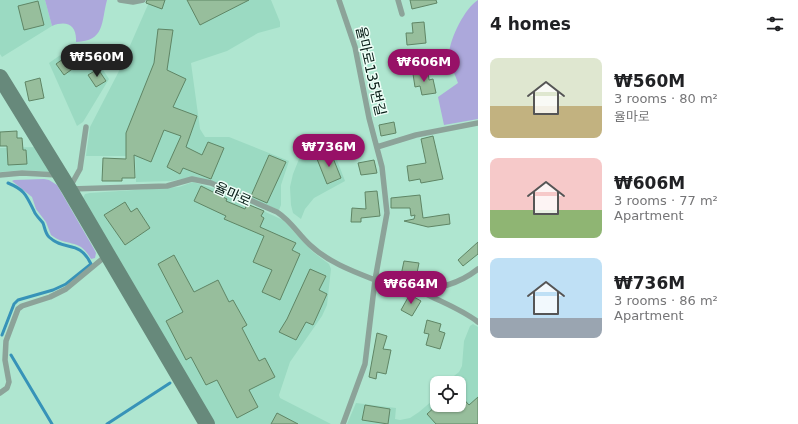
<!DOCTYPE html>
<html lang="en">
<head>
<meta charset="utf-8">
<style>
  :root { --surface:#fff; --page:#f6f6f6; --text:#202124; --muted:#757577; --accent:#971167 }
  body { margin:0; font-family:"DejaVu Sans","Noto Sans KR",sans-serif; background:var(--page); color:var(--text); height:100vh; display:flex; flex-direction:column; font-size:15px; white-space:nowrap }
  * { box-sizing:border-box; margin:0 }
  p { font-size:13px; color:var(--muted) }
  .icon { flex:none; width:22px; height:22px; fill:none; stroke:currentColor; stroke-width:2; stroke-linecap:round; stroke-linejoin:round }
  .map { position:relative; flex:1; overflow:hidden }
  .drawer { display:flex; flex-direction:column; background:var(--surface); width:320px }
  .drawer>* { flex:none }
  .controls { position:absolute; left:430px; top:376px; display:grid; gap:8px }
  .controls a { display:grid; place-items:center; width:36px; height:36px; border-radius:8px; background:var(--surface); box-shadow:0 1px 3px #0004; font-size:20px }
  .price { position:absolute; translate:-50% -34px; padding:0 9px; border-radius:14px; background:var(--accent); color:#fff; font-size:13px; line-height:26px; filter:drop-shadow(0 1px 2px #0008) }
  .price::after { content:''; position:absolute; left:50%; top:24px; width:12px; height:9px; margin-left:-6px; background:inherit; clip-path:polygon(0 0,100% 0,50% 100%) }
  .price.on { background:#222; color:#fff }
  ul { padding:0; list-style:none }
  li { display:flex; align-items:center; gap:12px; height:100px; padding:0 12px }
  li span { display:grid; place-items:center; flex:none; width:112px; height:80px; border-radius:8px; color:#555 }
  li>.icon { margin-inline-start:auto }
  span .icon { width:48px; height:48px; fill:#fffc; stroke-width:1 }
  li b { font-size:17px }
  h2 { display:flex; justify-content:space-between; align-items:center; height:48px; padding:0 12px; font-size:17px }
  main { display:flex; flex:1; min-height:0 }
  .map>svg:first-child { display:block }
  .built { fill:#9bdac2 }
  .green { fill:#aca8db }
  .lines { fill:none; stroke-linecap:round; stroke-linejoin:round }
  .stream { stroke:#3793b8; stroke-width:3 }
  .building { fill:#97be9c; stroke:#5f8565 }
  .lane { stroke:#8ca399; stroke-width:5.5 }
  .secondary { stroke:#67897b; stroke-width:16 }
  .labels { text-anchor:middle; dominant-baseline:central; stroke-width:3; stroke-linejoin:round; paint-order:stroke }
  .street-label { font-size:14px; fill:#071d16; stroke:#eefef7 }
</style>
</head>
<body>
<main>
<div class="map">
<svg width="478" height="424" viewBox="0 0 478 424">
  <rect width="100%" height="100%" fill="#afe6d0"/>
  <path class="built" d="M 0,0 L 45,0 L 52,26 L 2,57 L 0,54 Z
    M 150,0 L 271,0 L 280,22 L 280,27 L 258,33 L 227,51 L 191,63 L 200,129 L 205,137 L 229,137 L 289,161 L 281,185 L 281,205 L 279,210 L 200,178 L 193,177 L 171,181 L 136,182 L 135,156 L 86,156 L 90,127 L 118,73 Z
    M 76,44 L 86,44 L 109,79 L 83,122 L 77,126 L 49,63 Z
    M 326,138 L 330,142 L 345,181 L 314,198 L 305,209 L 301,219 L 293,213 L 291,205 L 290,187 L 293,174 L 303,149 L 306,145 Z
    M 37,147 L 52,172 L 23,170 L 0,172 L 0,148 Z
    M 193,182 L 215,189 L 283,220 L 313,252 L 329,264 L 331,269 L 327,305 L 322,316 L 290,362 L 279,395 L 280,398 L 331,424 L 213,424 L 141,296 L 85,205 L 83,198 L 85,194 L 90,193 L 179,187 Z
    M 473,324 L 478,327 L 478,424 L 347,424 L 356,403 L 396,408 L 395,419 L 400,420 L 410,418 L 419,412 L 432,401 L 437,391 L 437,405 L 459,405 L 459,383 L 445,383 L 459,372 L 462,366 L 464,341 L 470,326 Z"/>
  <path class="green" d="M 45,0 L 107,0 C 101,23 105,41 76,42 C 77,25 67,20 52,26 Z
    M 478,0 L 478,119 L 444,125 L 438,97 L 458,83 C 455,74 449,64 449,54 C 450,38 465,8 478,0 Z
    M 44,179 L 49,180 L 57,185 L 94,249 L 96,253 L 95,258 L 91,259 C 79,237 68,248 51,235 L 46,222 L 36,209 L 32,197 L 12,181 L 14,180 Z"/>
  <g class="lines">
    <path class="stream" d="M 2,335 L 14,304 L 18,300 L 53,290 L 66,284 L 91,264 C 79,239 65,252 49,237 C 45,233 45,228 43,223 C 40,219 36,216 34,211 C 26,195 25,190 8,183
      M 11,355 L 52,424
      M 107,424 L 170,383"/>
  </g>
  <path class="building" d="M 147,0 L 165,0 L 162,9 L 146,3 Z
    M 187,0 L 249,0 L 200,25 Z
    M 410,0 L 436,0 L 437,3 L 412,9 Z
    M 38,1 L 44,25 L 24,30 L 18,6 Z
    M 424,22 L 426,43 L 407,45 L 406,33 L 413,33 L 412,23 Z
    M 158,29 L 173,30 L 167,70 L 186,79 L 173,107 L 197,116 L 186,147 L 202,155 L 208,142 L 224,148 L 211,179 L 183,168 L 180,174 L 167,167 L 181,136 L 164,130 L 151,162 L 134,155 L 135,178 L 122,178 L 122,181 L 102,181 L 103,158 L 126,159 L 126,133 L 154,63 Z
    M 81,46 L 89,57 L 64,75 L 56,64 Z
    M 98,69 L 106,81 L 96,87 L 88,75 Z
    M 428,72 L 429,80 L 433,79 L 436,93 L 422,95 L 420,86 L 415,87 L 413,74 Z
    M 40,78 L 44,98 L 29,101 L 25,82 Z
    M 394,122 L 396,133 L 381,136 L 379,125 Z
    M 17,131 L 17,138 L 22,138 L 23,150 L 26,150 L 27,164 L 8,165 L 7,146 L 0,146 L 0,132 Z
    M 433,136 L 443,179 L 421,183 L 420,179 L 409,181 L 407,166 L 426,163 L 421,139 Z
    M 331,153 L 341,178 L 327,184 L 317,159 Z
    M 269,155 L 286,162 L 267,203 L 251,196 Z
    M 374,160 L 377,173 L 361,175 L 358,163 Z
    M 201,186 L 227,199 L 226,201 L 245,209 L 247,204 L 264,211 L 261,216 L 264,218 L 260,227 L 296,243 L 292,250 L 300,254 L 280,300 L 262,292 L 272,270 L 253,262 L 264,236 L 224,219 L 226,216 L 194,201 Z
    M 377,191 L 380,216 L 361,218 L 361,222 L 351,222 L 352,208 L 366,209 L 365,192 Z
    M 420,195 L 423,218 L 449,214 L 450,224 L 428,227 L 404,221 L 414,219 L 415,215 L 411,216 L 410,208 L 391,208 L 391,198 Z
    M 125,202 L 131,212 L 137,208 L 150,228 L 125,245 L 104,215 Z
    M 478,242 L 478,254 L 463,266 L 458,260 Z
    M 174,255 L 194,292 L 218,280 L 229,302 L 233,300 L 247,325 L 242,328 L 259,361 L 265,358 L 275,377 L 249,390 L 258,407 L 237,418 L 217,380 L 206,385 L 191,357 L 186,360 L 166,321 L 183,312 L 158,264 Z
    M 404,261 L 419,263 L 415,283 L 400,280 Z
    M 310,269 L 326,276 L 319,290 L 327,294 L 313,325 L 306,322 L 296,340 L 279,332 L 287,319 Z
    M 410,294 L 413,294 L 412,301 L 414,297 L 421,301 L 412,316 L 401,310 Z
    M 427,320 L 441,324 L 439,331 L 445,333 L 440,349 L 426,345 L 429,334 L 424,333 Z
    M 377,333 L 387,336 L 383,349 L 391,350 L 386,374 L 377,372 L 376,379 L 369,377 Z
    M 459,394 L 469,405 L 478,397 L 478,424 L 436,424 L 427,414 L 437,405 L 459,405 Z
    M 365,405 L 390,409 L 388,424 L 362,420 Z
    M 277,413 L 298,424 L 271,424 Z"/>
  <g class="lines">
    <path class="lane" d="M 120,0 L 133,2 L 143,0
      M 339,0 L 355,47 L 369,118 L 382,167 L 387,213 L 375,280 L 365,364 L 343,424
      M 398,0 L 402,14
      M 377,147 L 416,135 L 478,123
      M 0,175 L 22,173 L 58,175
      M 70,187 L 80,169 L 86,127
      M 71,189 L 167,186 L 192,179 L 211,183 L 277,212 C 291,221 298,234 310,245 C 328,262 352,271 375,280
      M 375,286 C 410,293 448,293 478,269
      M 419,290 C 438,301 460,308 478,322
      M 0,393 L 7,388 L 9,382 L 5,360 L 6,341 L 18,309 L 22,306 L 50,297 L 66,289 L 107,255"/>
    <path class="secondary" d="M 0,77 L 69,189 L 207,424"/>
  </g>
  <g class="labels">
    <g class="street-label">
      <text transform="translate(371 71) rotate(77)">율마로135번길</text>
      <text transform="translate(233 194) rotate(24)">율마로</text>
    </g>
  </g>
</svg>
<div class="controls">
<a><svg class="icon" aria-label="locate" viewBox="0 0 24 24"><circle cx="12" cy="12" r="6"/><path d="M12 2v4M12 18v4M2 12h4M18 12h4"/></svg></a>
</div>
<b class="price on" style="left:97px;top:78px">₩560M</b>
<b class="price" style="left:424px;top:83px">₩606M</b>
<b class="price" style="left:329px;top:168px">₩736M</b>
<b class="price" style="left:411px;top:305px">₩664M</b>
</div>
<section class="drawer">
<h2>4 homes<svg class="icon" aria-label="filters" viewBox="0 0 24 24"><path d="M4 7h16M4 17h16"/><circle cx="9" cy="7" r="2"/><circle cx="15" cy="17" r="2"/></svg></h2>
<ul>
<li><span style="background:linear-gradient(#dfe7d0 60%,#c2b280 0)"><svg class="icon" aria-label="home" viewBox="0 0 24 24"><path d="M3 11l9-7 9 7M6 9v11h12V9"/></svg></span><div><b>₩560M</b><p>3 rooms · 80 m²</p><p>율마로</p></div></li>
<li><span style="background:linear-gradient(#f6c9c9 65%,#8fb573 0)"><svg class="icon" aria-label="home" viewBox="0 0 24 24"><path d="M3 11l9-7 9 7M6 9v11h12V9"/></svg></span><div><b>₩606M</b><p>3 rooms · 77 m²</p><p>Apartment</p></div></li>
<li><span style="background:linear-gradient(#bfe0f5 75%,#9aa5b1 0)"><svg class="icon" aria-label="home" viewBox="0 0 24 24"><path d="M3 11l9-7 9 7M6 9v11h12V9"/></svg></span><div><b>₩736M</b><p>3 rooms · 86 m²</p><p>Apartment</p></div></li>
</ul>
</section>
</main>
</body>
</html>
